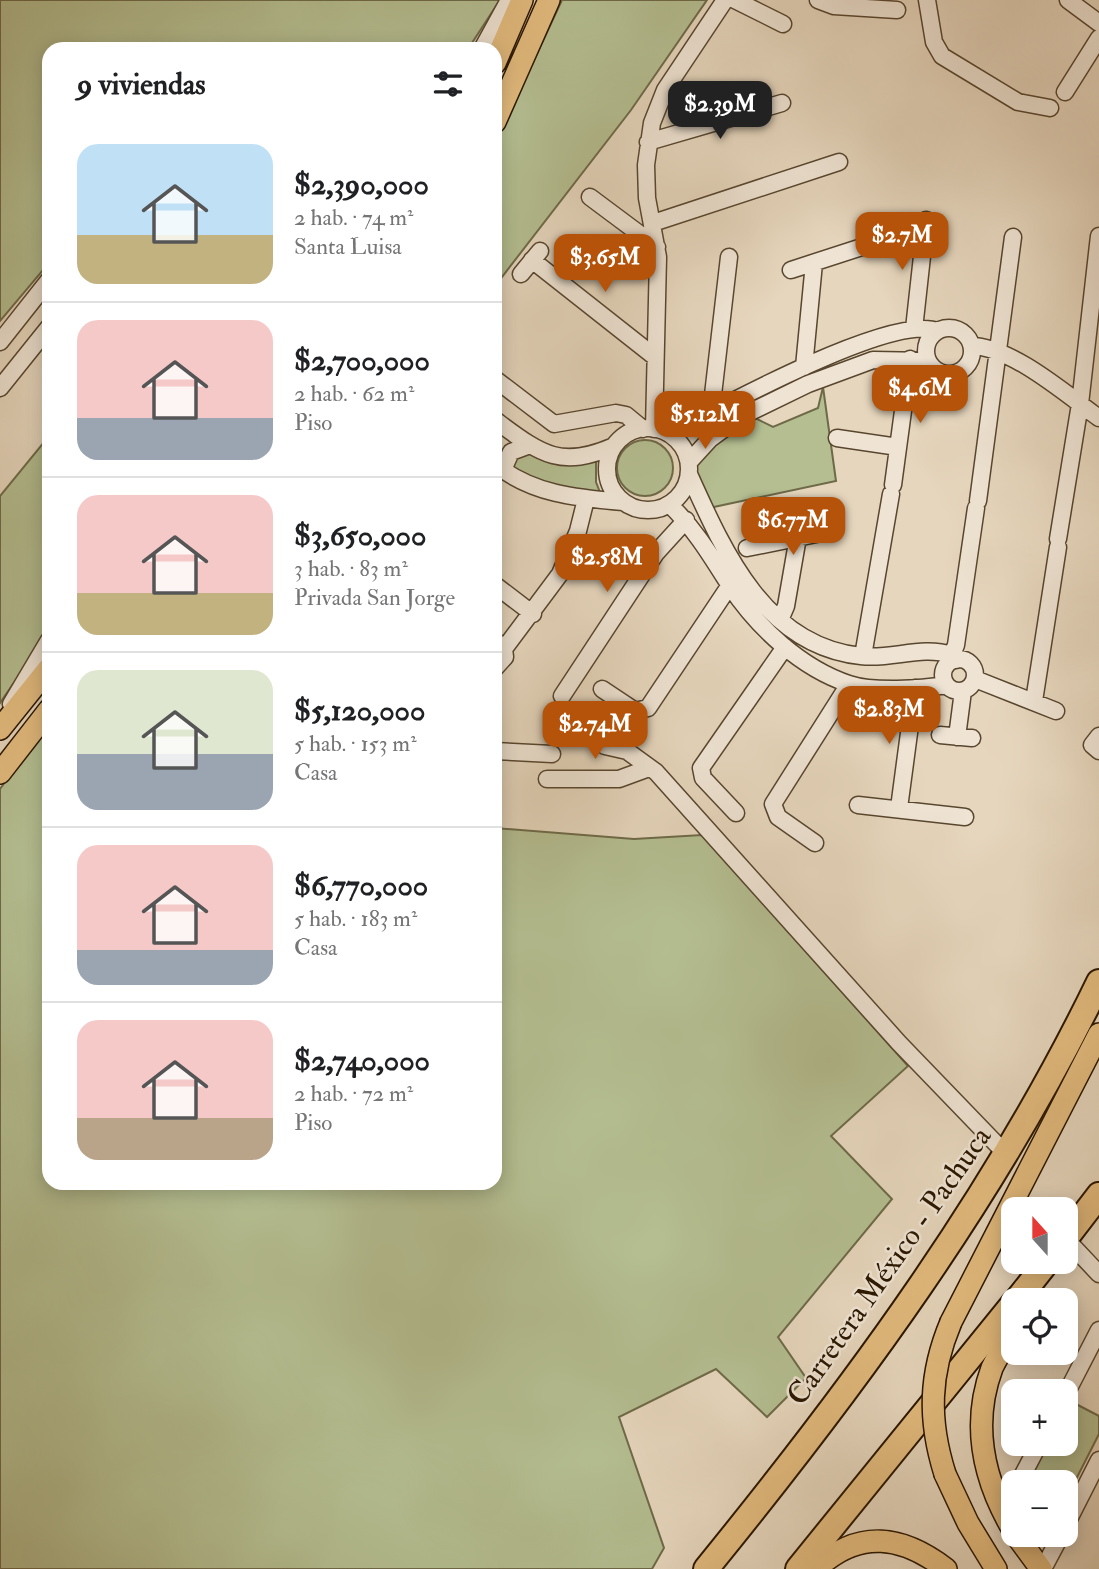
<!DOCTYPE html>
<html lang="es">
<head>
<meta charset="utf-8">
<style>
  :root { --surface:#fff; --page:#f6f6f6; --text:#202124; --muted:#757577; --line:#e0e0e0; --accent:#b45309 }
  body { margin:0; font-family:"IM FELL Double Pica",serif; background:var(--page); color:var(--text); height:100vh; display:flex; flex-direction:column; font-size:26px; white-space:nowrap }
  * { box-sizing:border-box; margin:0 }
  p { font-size:23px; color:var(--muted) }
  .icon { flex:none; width:38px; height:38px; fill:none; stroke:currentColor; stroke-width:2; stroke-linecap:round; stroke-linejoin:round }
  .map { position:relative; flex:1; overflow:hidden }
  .panel { position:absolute; left:42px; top:42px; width:460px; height:1148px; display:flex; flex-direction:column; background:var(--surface); border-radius:21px; box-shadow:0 4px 18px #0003 }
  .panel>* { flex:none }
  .needle { width:46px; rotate:339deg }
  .fabs { position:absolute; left:1001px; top:1197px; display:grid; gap:14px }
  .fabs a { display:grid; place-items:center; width:77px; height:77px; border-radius:14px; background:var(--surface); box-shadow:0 4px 18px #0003; font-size:35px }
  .price { position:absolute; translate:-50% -60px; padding:0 16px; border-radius:14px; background:var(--accent); color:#fff; font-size:23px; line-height:46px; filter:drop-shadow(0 2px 4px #0008) }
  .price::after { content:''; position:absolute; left:50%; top:42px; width:21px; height:16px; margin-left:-10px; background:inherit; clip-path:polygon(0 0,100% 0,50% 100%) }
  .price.current { background:#222; color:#fff }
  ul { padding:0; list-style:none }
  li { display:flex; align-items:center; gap:21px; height:175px; padding:0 35px }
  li+li { border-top:2px solid var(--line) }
  li span { display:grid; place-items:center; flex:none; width:196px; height:140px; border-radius:21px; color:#555 }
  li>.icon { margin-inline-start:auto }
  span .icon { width:84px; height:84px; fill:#fffc; stroke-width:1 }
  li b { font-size:30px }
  h2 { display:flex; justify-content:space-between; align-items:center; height:84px; padding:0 35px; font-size:30px }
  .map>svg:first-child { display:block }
  .green { fill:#b4be91; stroke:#6e6a48; stroke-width:2 }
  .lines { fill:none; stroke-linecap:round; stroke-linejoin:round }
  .minor-casing { stroke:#58462f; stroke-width:19 }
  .major-casing { stroke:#291600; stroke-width:24 }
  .highway-casing { stroke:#291600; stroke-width:28 }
  .minor { stroke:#efe4d4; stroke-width:16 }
  .major { stroke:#e3bb7e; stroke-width:21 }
  .highway { stroke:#e3bb7e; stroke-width:24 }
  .major-bridge-casing { stroke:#291600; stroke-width:24; stroke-linecap:butt }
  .major-bridge { stroke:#e3bb7e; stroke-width:21 }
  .labels { text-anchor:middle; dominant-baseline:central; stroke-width:5; stroke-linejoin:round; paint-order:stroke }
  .street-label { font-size:30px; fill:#291600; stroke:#efe4d4 }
</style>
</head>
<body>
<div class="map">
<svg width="1099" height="1569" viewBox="0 0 1099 1569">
  <rect width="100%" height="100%" fill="#e6d6bd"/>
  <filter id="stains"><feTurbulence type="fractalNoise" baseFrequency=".00286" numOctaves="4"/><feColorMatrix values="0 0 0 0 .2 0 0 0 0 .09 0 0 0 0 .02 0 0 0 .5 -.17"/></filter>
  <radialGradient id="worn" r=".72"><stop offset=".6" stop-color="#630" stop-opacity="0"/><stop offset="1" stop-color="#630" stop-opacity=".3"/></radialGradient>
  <path class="green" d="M 0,0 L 500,0 L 468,49 L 49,49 L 49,263 L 0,321 Z
    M 562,0 L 707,0 L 631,110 L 495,286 L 495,144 Z
    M 823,387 L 836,481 L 709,508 L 695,475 L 696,461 L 720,438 L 755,418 L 773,427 L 818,408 Z
    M 49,436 L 49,632 L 0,703 L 0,496 Z
    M617 468a28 28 0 1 1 56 0a28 28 0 1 1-56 0Z
    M 526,452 C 549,466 570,465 596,459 L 596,482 L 601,495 L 556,487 L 515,473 L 509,459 Z
    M 49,723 L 49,1183 L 495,1183 L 495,828 L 634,839 L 702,835 L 908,1066 L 831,1136 L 892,1199 L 778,1337 L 806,1378 L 767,1417 L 716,1369 L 619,1417 L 664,1548 L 652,1569 L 0,1569 L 0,789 Z
    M 1074,1403 L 1099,1416 L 1099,1434 L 1066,1499 L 1066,1482 L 1025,1482 L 1045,1444 L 1066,1444 L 1066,1405 Z"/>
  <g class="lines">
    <g class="minor-casing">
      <path id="minor" d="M 735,0 L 783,24
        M 818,0 L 834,6 L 897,10
        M 927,0 L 934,42 L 942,56 L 1018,102 L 1050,108
        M 1068,0 L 1099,23
        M 482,49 L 509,0
        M 1065,92 L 1099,38
        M 648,142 L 782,103
        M 590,197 L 657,247
        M 653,223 L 839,162
        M 532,260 L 655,357
        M 791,270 L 871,244
        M 521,274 L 540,251
        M926 351a23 23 0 1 1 46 0a23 23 0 1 1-46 0Z
        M 914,329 L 926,220
        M 0,342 L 49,280
        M 972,346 C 1012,347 1067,395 1099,418
        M 804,367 L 814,263
        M 495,379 L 554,424 L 616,413 L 626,415 L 643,429
        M 0,388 L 49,327
        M 711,412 L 729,257
        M 495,420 C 540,453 559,470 614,446
        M607 469a41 41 0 1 1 82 0a41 41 0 1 1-82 0Z
        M 654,429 L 658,257 L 647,198 L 646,165 L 652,123 L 665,90 L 725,0
        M 670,434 C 715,410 893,313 937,331
        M 837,438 L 898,447
        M 689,462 L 710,439 L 740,417 L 808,384 L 873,360 L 928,361
        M 495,464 C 532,494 576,498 623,502
        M 503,470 L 511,452 L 530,445
        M 689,474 C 724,552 765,646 861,656 C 892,660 921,645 952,655 L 956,660
        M 893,485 L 910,359
        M 978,501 L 1013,237
        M 669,504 C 695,529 711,556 730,586 C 758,628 801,668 849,684 C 873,692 921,689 946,685
        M 1058,539 L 1080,404 L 1099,236
        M 747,548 L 831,531
        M 495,585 L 533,614
        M 780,620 L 786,606 L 798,537
        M 504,649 L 560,574 L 578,531 L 586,499
        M 952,655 L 956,645 L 976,508
        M 863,656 L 891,494
        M943 675a16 16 0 1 1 32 0a16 16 0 1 1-32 0Z
        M 495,668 L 505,657 L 504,649 L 498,643
        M 975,679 L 1056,711
        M 602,689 L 635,711 L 648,708 L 730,585
        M 562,696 L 656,553 L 686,520
        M 1034,701 L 1058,547
        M 11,704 L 49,640
        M 940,735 L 972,738
        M 1099,736 L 1092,745 L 1099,751
        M 957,737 L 963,691
        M 605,746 L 627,751 L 656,772 L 899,1043 L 1007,1155
        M 495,751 L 552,754
        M 547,779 L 619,779 L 649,768
        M 858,805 L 965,817
        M 899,808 L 915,688
        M 736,813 L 703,778 L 701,768 L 785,647
        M 815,843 L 778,817 L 773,804 L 849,684
        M 1066,1239 L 1099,1274
        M 1066,1394 L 1099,1330
        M 1019,1482 L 1039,1444
        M 1003,1513 L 1013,1493
        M 1066,1525 L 1099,1460
        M 1043,1569 L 1061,1535"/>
    </g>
    <g class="major-casing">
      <path id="major" d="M 495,63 L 522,0
        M 495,122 L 549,0
        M 0,729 L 49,668
        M 0,773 L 49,710
        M 951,1322 L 1099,1034
        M 1013,1329 C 1007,1343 998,1355 992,1368 C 971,1425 983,1479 1013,1530
        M 945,1474 L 968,1523 L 996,1569
        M 1016,1535 L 1041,1569
        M 816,1569 C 859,1528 903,1536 946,1569"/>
    </g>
    <g class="highway-casing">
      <path id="highway" d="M 1066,1238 L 1099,1195
        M 1017,1300 L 1047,1262
        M 706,1569 C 855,1386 996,1195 1099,982
        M 798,1569 L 1013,1304"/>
    </g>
    <use href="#minor" class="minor"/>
    <use href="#major" class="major"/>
    <use href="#highway" class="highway"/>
    <g class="major-bridge-casing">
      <path id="major-bridge" d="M 945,1474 C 928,1420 929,1374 951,1322"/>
    </g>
    <use href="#major-bridge" class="major-bridge"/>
  </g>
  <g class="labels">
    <g class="street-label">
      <text transform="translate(889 1266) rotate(-55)">Carretera México - Pachuca</text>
    </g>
  </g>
  <rect width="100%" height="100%" filter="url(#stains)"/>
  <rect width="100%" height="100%" fill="url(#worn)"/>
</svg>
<div class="fabs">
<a><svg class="needle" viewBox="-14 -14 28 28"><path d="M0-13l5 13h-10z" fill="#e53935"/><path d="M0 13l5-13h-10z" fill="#757577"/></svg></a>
<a><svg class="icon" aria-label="locate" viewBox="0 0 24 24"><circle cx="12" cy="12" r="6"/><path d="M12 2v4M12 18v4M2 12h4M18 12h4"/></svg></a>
<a>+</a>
<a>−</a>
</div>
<b class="price current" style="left:720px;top:141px">$2.39M</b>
<b class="price" style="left:902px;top:272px">$2.7M</b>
<b class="price" style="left:605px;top:294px">$3.65M</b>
<b class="price" style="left:920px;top:425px">$4.6M</b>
<b class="price" style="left:705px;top:451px">$5.12M</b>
<b class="price" style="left:793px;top:557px">$6.77M</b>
<b class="price" style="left:607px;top:594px">$2.58M</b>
<b class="price" style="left:889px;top:746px">$2.83M</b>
<b class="price" style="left:595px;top:761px">$2.74M</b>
<section class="panel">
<h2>9 viviendas<svg class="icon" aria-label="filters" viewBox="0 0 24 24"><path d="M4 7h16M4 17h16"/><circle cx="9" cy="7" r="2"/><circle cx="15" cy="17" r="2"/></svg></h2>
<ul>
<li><span style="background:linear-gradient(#bfe0f5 65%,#c2b280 0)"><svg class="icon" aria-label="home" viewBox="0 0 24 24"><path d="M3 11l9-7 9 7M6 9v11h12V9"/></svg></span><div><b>$2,390,000</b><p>2 hab. · 74 m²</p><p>Santa Luisa</p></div></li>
<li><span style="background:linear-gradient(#f6c9c9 70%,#9aa5b1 0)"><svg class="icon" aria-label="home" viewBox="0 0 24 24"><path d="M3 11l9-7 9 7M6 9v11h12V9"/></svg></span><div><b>$2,700,000</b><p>2 hab. · 62 m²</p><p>Piso</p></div></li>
<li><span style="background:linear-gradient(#f6c9c9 70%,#c2b280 0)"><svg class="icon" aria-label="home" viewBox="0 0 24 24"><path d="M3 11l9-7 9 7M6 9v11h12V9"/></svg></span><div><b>$3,650,000</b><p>3 hab. · 83 m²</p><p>Privada San Jorge</p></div></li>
<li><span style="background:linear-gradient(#dfe7d0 60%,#9aa5b1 0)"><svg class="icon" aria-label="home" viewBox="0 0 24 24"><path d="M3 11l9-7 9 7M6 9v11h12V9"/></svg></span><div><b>$5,120,000</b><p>5 hab. · 153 m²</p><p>Casa</p></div></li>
<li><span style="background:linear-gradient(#f6c9c9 75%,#9aa5b1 0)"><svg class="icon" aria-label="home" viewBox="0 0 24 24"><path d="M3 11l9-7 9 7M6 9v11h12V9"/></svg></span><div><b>$6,770,000</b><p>5 hab. · 183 m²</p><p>Casa</p></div></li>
<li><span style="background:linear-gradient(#f6c9c9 70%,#b9a48a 0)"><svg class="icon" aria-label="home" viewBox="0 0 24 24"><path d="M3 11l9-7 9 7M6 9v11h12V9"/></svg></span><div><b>$2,740,000</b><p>2 hab. · 72 m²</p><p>Piso</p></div></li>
</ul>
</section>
</div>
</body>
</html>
